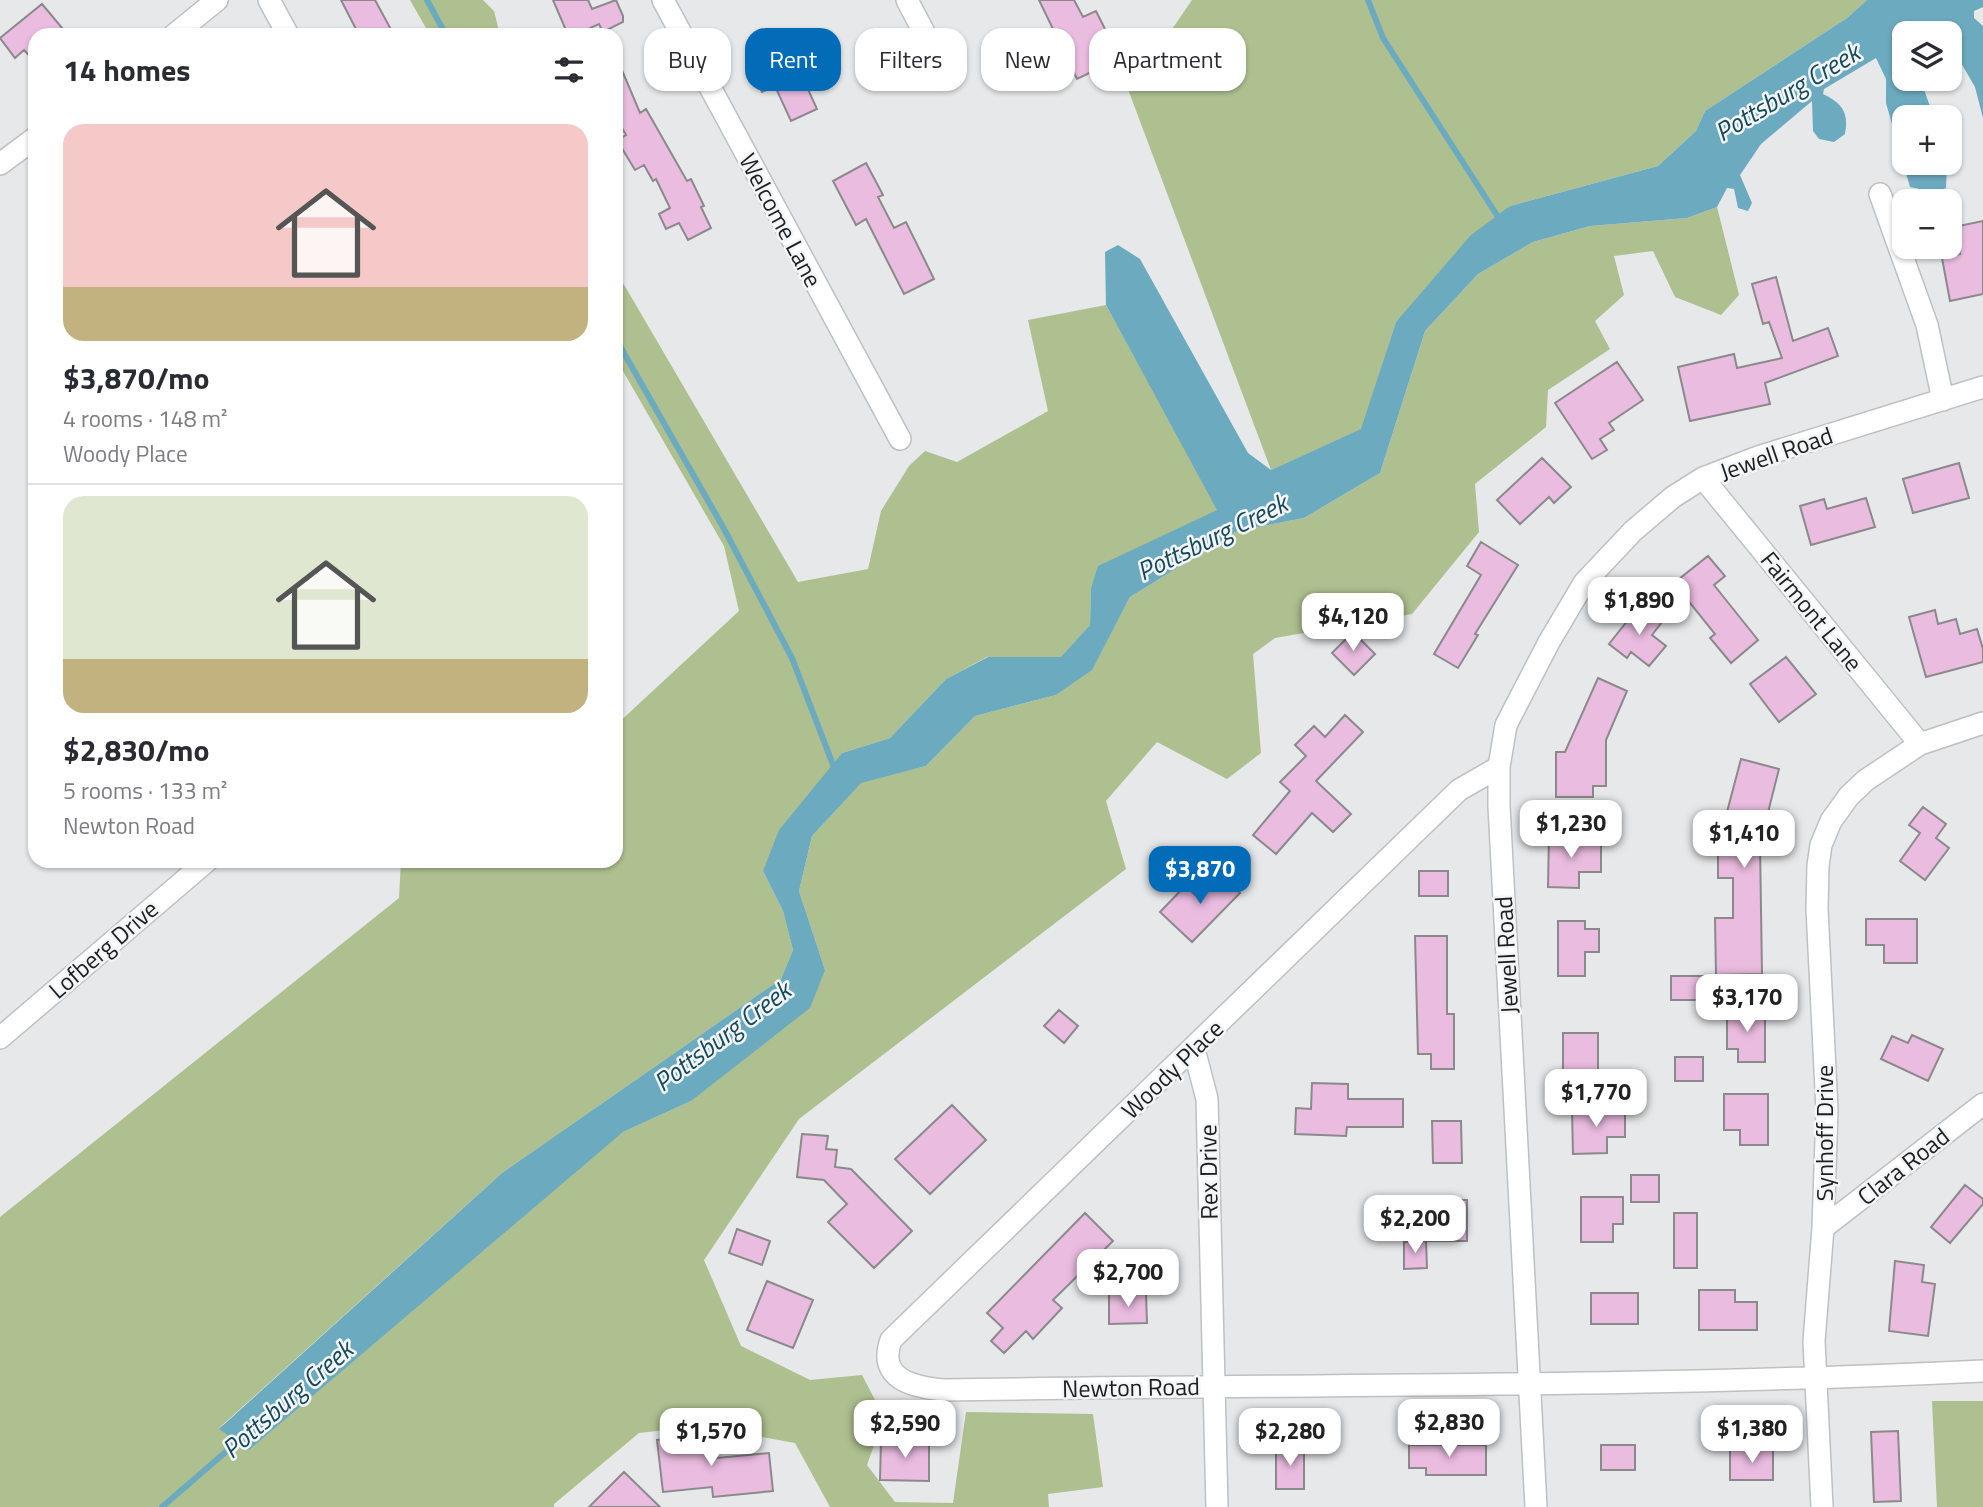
<!DOCTYPE html>
<html lang="en">
<head>
<meta charset="utf-8">
<style>
  :root { --surface:#fff; --page:#f7f7f7; --text:#2b2b33; --muted:#7c7c81; --line:#e1e1e2; --accent:#036cb8 }
  body { margin:0; font-family:"Titillium Web",sans-serif; background:var(--page); color:var(--text); height:100vh; display:flex; flex-direction:column; font-size:26px; white-space:nowrap }
  * { box-sizing:border-box; margin:0 }
  p { font-size:23px; color:var(--muted) }
  .icon { flex:none; width:38px; height:38px; fill:none; stroke:currentColor; stroke-width:2; stroke-linecap:round; stroke-linejoin:round }
  .map { position:relative; flex:1; overflow:hidden }
  .panel { position:absolute; left:28px; top:28px; width:595px; height:840px; display:flex; flex-direction:column; background:var(--surface); border-radius:21px; box-shadow:0 2px 5px #0004 }
  .panel>* { flex:none }
  .top-card { position:absolute; left:644px; top:28px; width:665px; height:63px; display:flex; gap:14px }
  .controls { position:absolute; left:1892px; top:21px; display:grid; gap:14px }
  .controls a { display:grid; place-items:center; width:70px; height:70px; border-radius:14px; background:var(--surface); box-shadow:0 2px 5px #0004; font-size:35px }
  .price { position:absolute; translate:-50% -60px; padding:0 16px; border-radius:14px; background:#fff; color:#222; font-size:23px; line-height:46px; filter:drop-shadow(0 2px 4px #0008) }
  .price::after { content:''; position:absolute; left:50%; top:42px; width:21px; height:16px; margin-left:-10px; background:inherit; clip-path:polygon(0 0,100% 0,50% 100%) }
  .price.active { background:var(--accent); color:#fff }
  ul { padding:0; list-style:none }
  li { display:grid; align-content:center; gap:14px; height:371px; padding:0 35px }
  li+li { border-top:2px solid var(--line) }
  li span { display:grid; place-items:center; height:217px; border-radius:21px; color:#555 }
  li>.icon { margin-inline-start:auto }
  span .icon { width:126px; height:126px; fill:#fffc; stroke-width:1 }
  li b { font-size:30px }
  h2 { display:flex; justify-content:space-between; align-items:center; height:84px; padding:0 35px; font-size:30px }
  .tag { padding:0 24px; border-radius:21px; background:var(--surface); box-shadow:0 2px 5px #0004; font-size:24px; line-height:63px }
  .tag.active { background:var(--accent); color:#fff }
  .map>svg:first-child { display:block }
  .green { fill:#aec090 }
  .water { fill:#6caabf }
  .lines { fill:none; stroke-linecap:round; stroke-linejoin:round }
  .stream { stroke:#6caabf; stroke-width:6 }
  .building { fill:#eabce0; stroke:#8b898b; stroke-width:2 }
  .minor-casing { stroke:#bec0c1; stroke-width:24 }
  .minor { stroke:#fff; stroke-width:21 }
  .labels { text-anchor:middle; dominant-baseline:central; stroke-width:5; stroke-linejoin:round; paint-order:stroke }
  .street-label { font-size:24px; fill:#1e1e1f; stroke:#f4f5f7 }
  .water-label { font-size:26px; font-style:italic; fill:#154a5a; stroke:#f4f5f7 }
</style>
</head>
<body>
<div class="map">
<svg width="1983" height="1507" viewBox="0 0 1983 1507">
  <rect width="100%" height="100%" fill="#e6e8ea"/>
  <path class="green" d="M 410,0 L 483,0 L 494,11 L 500,35 L 430,35 Z
    M 1192,0 L 1867,0 L 1847,18 L 1705,111 L 1696,131 L 1658,166 L 1510,206 L 1396,322 L 1362,429 L 1271,470 L 1129,92 Z
    M 1717,207 L 1739,295 L 1721,315 L 1675,297 L 1653,251 L 1614,256 L 1624,295 L 1595,321 L 1610,349 L 1548,390 L 1546,427 L 1475,484 L 1479,532 L 1412,614 L 1275,638 L 1253,654 L 1261,753 L 1227,779 L 1157,742 L 1106,801 L 1126,869 L 799,1119 L 704,1260 L 741,1346 L 810,1380 L 862,1375 L 884,1417 L 867,1465 L 895,1502 L 953,1503 L 966,1412 L 1093,1414 L 1103,1487 L 1048,1494 L 1049,1507 L 830,1507 L 795,1443 L 701,1426 L 639,1433 L 554,1504 L 554,1507 L 0,1507 L 0,1217 L 399,898 L 401,861 L 616,861 L 616,725 L 739,611 L 724,546 L 616,359 L 616,271 L 798,582 L 868,569 L 881,511 L 909,466 L 925,451 L 957,462 L 1048,411 L 1028,320 L 1106,305 L 1218,510 L 1099,566 L 1091,588 L 1090,625 L 1061,658 L 987,657 L 946,679 L 890,738 L 842,753 L 763,871 L 783,911 L 793,950 L 781,979 L 502,1173 L 219,1428 L 623,1132 L 691,1101 L 825,970 L 799,891 L 812,836 L 861,782 L 926,766 L 975,716 L 1056,695 L 1092,669 L 1130,597 L 1237,531 L 1304,518 L 1380,473 L 1425,331 L 1478,274 L 1533,242 L 1590,226 L 1687,218 Z
    M 1932,1401 L 1983,1401 L 1983,1507 L 1937,1507 Z"/>
  <path class="water" d="M 1867,0 L 1983,0 L 1983,7 L 1974,11 L 1974,18 L 1983,26 L 1983,118 L 1975,87 L 1950,44 L 1950,33 L 1943,33 L 1938,25 L 1923,33 L 1904,33 L 1904,43 L 1902,45 L 1904,49 L 1904,79 L 1920,79 L 1934,117 L 1904,117 L 1904,163 L 1947,163 L 1946,188 L 1935,192 L 1910,187 L 1886,103 L 1886,79 L 1876,58 L 1824,89 L 1823,94 C 1842,103 1849,112 1845,134 L 1834,142 L 1819,139 L 1813,131 L 1812,101 L 1761,144 L 1740,175 L 1752,203 L 1748,211 L 1738,208 L 1734,189 L 1727,188 L 1717,207 L 1687,218 L 1590,226 L 1533,242 L 1478,274 L 1425,331 L 1380,473 L 1304,518 L 1237,531 L 1130,597 L 1092,670 L 1056,695 L 975,716 L 926,766 L 861,783 L 812,836 L 799,891 L 825,970 L 810,1008 L 691,1101 L 623,1132 L 249,1450 L 219,1429 L 502,1173 L 781,979 L 793,950 L 783,911 L 763,871 L 779,830 L 842,753 L 890,738 L 946,679 L 988,657 L 1061,657 L 1090,625 L 1091,588 L 1098,566 L 1217,510 L 1106,305 L 1105,252 L 1118,245 L 1140,259 L 1248,453 L 1271,470 L 1361,429 L 1396,322 L 1471,235 L 1510,206 L 1658,166 L 1696,131 L 1705,111 L 1847,18 Z"/>
  <g class="lines">
    <path class="stream" d="M 427,0 L 446,35
      M 1368,0 L 1383,38 L 1500,220
      M 616,339 L 723,527 L 792,658 L 835,770
      M 162,1507 L 243,1437"/>
  </g>
  <path class="building" d="M 341,0 L 375,0 L 394,35 L 359,35 Z
    M 553,0 L 588,0 L 592,9 L 616,0 L 623,16 L 623,22 L 603,32 L 599,24 L 575,35 L 568,35 Z
    M 1039,0 L 1074,0 L 1083,17 L 1096,11 L 1107,33 L 1095,38 L 1108,64 L 1077,79 Z
    M 42,4 L 68,35 L 35,35 L 35,62 L 24,50 L 15,58 L 0,38 Z
    M 616,56 L 640,113 L 646,109 L 687,181 L 691,179 L 704,206 L 701,207 L 711,228 L 688,240 L 679,223 L 666,229 L 659,214 L 670,208 L 656,179 L 653,181 L 644,165 L 635,170 L 617,140 L 626,135 L 616,117 Z
    M 784,58 L 789,69 L 797,65 L 817,109 L 791,121 L 775,86 L 762,92 L 753,72 Z
    M 866,163 L 883,195 L 878,197 L 894,228 L 906,222 L 934,279 L 904,294 L 866,219 L 856,225 L 833,181 Z
    M 1983,221 L 1983,294 L 1950,301 L 1942,258 L 1960,254 L 1954,227 Z
    M 1776,277 L 1793,341 L 1828,328 L 1838,356 L 1765,383 L 1770,404 L 1690,421 L 1678,367 L 1734,354 L 1737,368 L 1782,358 L 1769,322 L 1763,324 L 1752,284 Z
    M 1617,362 L 1643,400 L 1609,423 L 1614,430 L 1600,439 L 1607,450 L 1592,459 L 1555,403 Z
    M 1542,458 L 1571,487 L 1554,503 L 1549,497 L 1520,524 L 1497,500 Z
    M 1959,463 L 1969,498 L 1913,513 L 1903,479 Z
    M 1866,498 L 1875,527 L 1811,545 L 1800,506 L 1824,499 L 1827,509 Z
    M 1481,542 L 1518,565 L 1475,634 L 1478,635 L 1458,668 L 1434,654 L 1481,575 L 1467,566 Z
    M 1708,556 L 1725,576 L 1714,585 L 1758,640 L 1731,663 L 1710,638 L 1715,634 L 1674,583 Z
    M 1640,605 L 1662,622 L 1652,635 L 1666,646 L 1649,666 L 1631,652 L 1627,658 L 1609,644 Z
    M 1935,610 L 1938,624 L 1956,619 L 1960,634 L 1977,629 L 1983,649 L 1983,662 L 1926,677 L 1909,617 Z
    M 1353,632 L 1375,654 L 1354,675 L 1332,653 Z
    M 1786,657 L 1816,694 L 1779,722 L 1750,684 Z
    M 1598,678 L 1627,691 L 1606,740 L 1606,786 L 1593,786 L 1593,797 L 1556,797 L 1556,752 L 1565,752 Z
    M 1345,715 L 1363,732 L 1316,781 L 1351,814 L 1333,832 L 1312,813 L 1276,854 L 1253,835 L 1290,791 L 1280,782 L 1306,756 L 1295,745 L 1314,726 L 1325,737 Z
    M 1741,759 L 1779,769 L 1760,844 L 1762,974 L 1716,975 L 1715,918 L 1733,918 L 1733,878 L 1718,878 L 1718,846 Z
    M 1923,807 L 1946,824 L 1936,838 L 1949,848 L 1925,880 L 1900,861 L 1920,833 L 1909,825 Z
    M 1549,834 L 1575,834 L 1575,843 L 1601,843 L 1601,872 L 1579,872 L 1579,888 L 1548,887 Z
    M 1218,871 L 1240,893 L 1192,942 L 1160,912 L 1186,885 L 1195,895 Z
    M 1419,871 L 1448,871 L 1448,896 L 1419,896 Z
    M 1866,919 L 1917,919 L 1917,963 L 1884,963 L 1884,945 L 1866,945 Z
    M 1558,921 L 1585,921 L 1585,929 L 1599,929 L 1599,952 L 1585,952 L 1585,976 L 1558,976 Z
    M 1415,936 L 1447,936 L 1447,1014 L 1454,1014 L 1454,1069 L 1431,1069 L 1431,1054 L 1418,1054 Z
    M 1671,976 L 1711,976 L 1711,1000 L 1671,1000 Z
    M 1727,1009 L 1765,1009 L 1765,1062 L 1738,1062 L 1738,1049 L 1727,1049 Z
    M 1059,1010 L 1078,1026 L 1064,1043 L 1044,1026 Z
    M 1563,1033 L 1598,1033 L 1598,1075 L 1563,1075 Z
    M 1912,1035 L 1943,1049 L 1928,1081 L 1881,1059 L 1892,1036 L 1908,1043 Z
    M 1675,1057 L 1703,1057 L 1703,1081 L 1675,1081 Z
    M 1312,1083 L 1348,1084 L 1348,1099 L 1403,1099 L 1403,1127 L 1347,1127 L 1346,1136 L 1295,1134 L 1296,1108 L 1311,1109 Z
    M 1724,1094 L 1768,1094 L 1768,1145 L 1740,1145 L 1740,1130 L 1724,1130 Z
    M 952,1105 L 986,1140 L 930,1194 L 895,1159 Z
    M 1625,1109 L 1625,1137 L 1607,1137 L 1607,1153 L 1573,1154 L 1572,1110 Z
    M 1432,1121 L 1461,1121 L 1462,1163 L 1433,1163 Z
    M 802,1134 L 828,1136 L 826,1149 L 837,1150 L 835,1167 L 851,1169 L 912,1231 L 874,1268 L 828,1222 L 847,1204 L 824,1180 L 797,1177 Z
    M 1631,1175 L 1659,1175 L 1659,1202 L 1631,1202 Z
    M 1965,1185 L 1983,1199 L 1983,1204 L 1950,1243 L 1931,1227 Z
    M 1581,1197 L 1623,1197 L 1623,1224 L 1613,1224 L 1613,1242 L 1581,1242 Z
    M 1425,1200 L 1467,1200 L 1467,1241 L 1425,1241 Z
    M 1085,1213 L 1113,1241 L 1053,1300 L 1062,1308 L 1033,1339 L 1026,1331 L 1004,1353 L 991,1341 L 1003,1328 L 987,1313 Z
    M 1674,1213 L 1697,1213 L 1697,1268 L 1674,1268 Z
    M 737,1229 L 770,1241 L 762,1265 L 729,1253 Z
    M 1426,1241 L 1427,1268 L 1404,1269 L 1404,1242 Z
    M 1895,1261 L 1924,1265 L 1922,1282 L 1935,1284 L 1928,1336 L 1889,1331 Z
    M 767,1281 L 813,1300 L 793,1348 L 747,1330 Z
    M 1699,1290 L 1735,1290 L 1735,1302 L 1757,1302 L 1757,1330 L 1699,1330 Z
    M 1591,1293 L 1638,1293 L 1638,1324 L 1591,1324 Z
    M 1109,1294 L 1146,1294 L 1147,1323 L 1109,1324 Z
    M 1898,1431 L 1901,1501 L 1874,1502 L 1871,1432 Z
    M 714,1434 L 717,1458 L 769,1453 L 773,1491 L 713,1497 L 712,1487 L 663,1492 L 657,1440 Z
    M 881,1440 L 929,1440 L 929,1481 L 880,1480 Z
    M 1409,1445 L 1486,1445 L 1486,1475 L 1426,1475 L 1426,1468 L 1409,1468 Z
    M 1601,1445 L 1635,1445 L 1635,1470 L 1601,1470 Z
    M 1276,1447 L 1304,1447 L 1304,1489 L 1276,1489 Z
    M 1730,1450 L 1773,1450 L 1773,1480 L 1730,1480 Z
    M 624,1472 L 660,1507 L 589,1507 Z"/>
  <g class="lines">
    <g class="minor-casing">
      <path id="minor" d="M 269,0 L 288,35
        M 663,0 L 900,439
        M 907,0 L 928,40
        M 174,35 L 217,0
        M 0,164 L 35,138
        M 1880,194 L 1927,325 L 1943,400
        M 1703,478 L 1920,744
        M 1499,767 L 1459,790 L 891,1340 C 877,1379 913,1387 943,1390 C 1290,1384 1637,1388 1983,1371
        M 0,1038 L 207,861
        M 1194,1049 L 1207,1099 L 1217,1507
        M 1823,1228 L 1983,1104
        M 1536,1507 L 1499,806 L 1499,767 L 1506,725 L 1549,642 L 1584,583 L 1633,531 L 1673,497 L 1703,478 L 1758,457 L 1983,387
        M 1822,1507 L 1814,1341 L 1823,1228 L 1827,1110 L 1817,909 L 1818,866 L 1821,845 L 1831,821 L 1849,796 L 1866,780 L 1920,744 L 1983,723"/>
    </g>
    <use href="#minor" class="minor"/>
  </g>
  <g class="labels">
    <g class="street-label">
      <text transform="translate(781 220) rotate(62)">Welcome Lane</text>
      <text transform="translate(1776 453) rotate(-19)">Jewell Road</text>
      <text transform="translate(1812 611) rotate(51)">Fairmont Lane</text>
      <text transform="translate(103 949) rotate(-41)">Lofberg Drive</text>
      <text transform="translate(1506 955) rotate(-93)">Jewell Road</text>
      <text transform="translate(1172 1069) rotate(-44)">Woody Place</text>
      <text transform="translate(1824 1133) rotate(-90)">Synhoff Drive</text>
      <text transform="translate(1903 1166) rotate(-38)">Clara Road</text>
      <text transform="translate(1208 1172) rotate(-91)">Rex Drive</text>
      <text transform="translate(1131 1387) rotate(-1)">Newton Road</text>
    </g>
    <g class="water-label">
      <text transform="translate(1787 92) rotate(-31)">Pottsburg Creek</text>
      <text transform="translate(1212 537) rotate(-26)">Pottsburg Creek</text>
      <text transform="translate(722 1036) rotate(-37)">Pottsburg Creek</text>
      <text transform="translate(287 1399) rotate(-41)">Pottsburg Creek</text>
    </g>
  </g>
</svg>
<div class="controls">
<a><svg class="icon" aria-label="layers" viewBox="0 0 24 24"><path d="M12 4l9 5-9 5-9-5zM3 14l9 5 9-5"/></svg></a>
<a>+</a>
<a>−</a>
</div>
<b class="price" style="left:1639px;top:637px">$1,890</b>
<b class="price" style="left:1353px;top:653px">$4,120</b>
<b class="price" style="left:1571px;top:860px">$1,230</b>
<b class="price" style="left:1744px;top:870px">$1,410</b>
<b class="price active" style="left:1200px;top:906px">$3,870</b>
<b class="price" style="left:1747px;top:1034px">$3,170</b>
<b class="price" style="left:1596px;top:1129px">$1,770</b>
<b class="price" style="left:1415px;top:1255px">$2,200</b>
<b class="price" style="left:1128px;top:1309px">$2,700</b>
<b class="price" style="left:1449px;top:1459px">$2,830</b>
<b class="price" style="left:905px;top:1460px">$2,590</b>
<b class="price" style="left:1752px;top:1465px">$1,380</b>
<b class="price" style="left:711px;top:1468px">$1,570</b>
<b class="price" style="left:1290px;top:1468px">$2,280</b>
<div class="top-card">
<a class="tag">Buy</a>
<a class="tag active">Rent</a>
<a class="tag">Filters</a>
<a class="tag">New</a>
<a class="tag">Apartment</a>
</div>
<section class="panel">
<h2>14 homes<svg class="icon" aria-label="filters" viewBox="0 0 24 24"><path d="M4 7h16M4 17h16"/><circle cx="9" cy="7" r="2"/><circle cx="15" cy="17" r="2"/></svg></h2>
<ul>
<li><span style="background:linear-gradient(#f6c9c9 75%,#c2b280 0)"><svg class="icon" aria-label="home" viewBox="0 0 24 24"><path d="M3 11l9-7 9 7M6 9v11h12V9"/></svg></span><div><b>$3,870/mo</b><p>4 rooms · 148 m²</p><p>Woody Place</p></div></li>
<li><span style="background:linear-gradient(#dfe7d0 75%,#c2b280 0)"><svg class="icon" aria-label="home" viewBox="0 0 24 24"><path d="M3 11l9-7 9 7M6 9v11h12V9"/></svg></span><div><b>$2,830/mo</b><p>5 rooms · 133 m²</p><p>Newton Road</p></div></li>
</ul>
</section>
</div>
</body>
</html>
